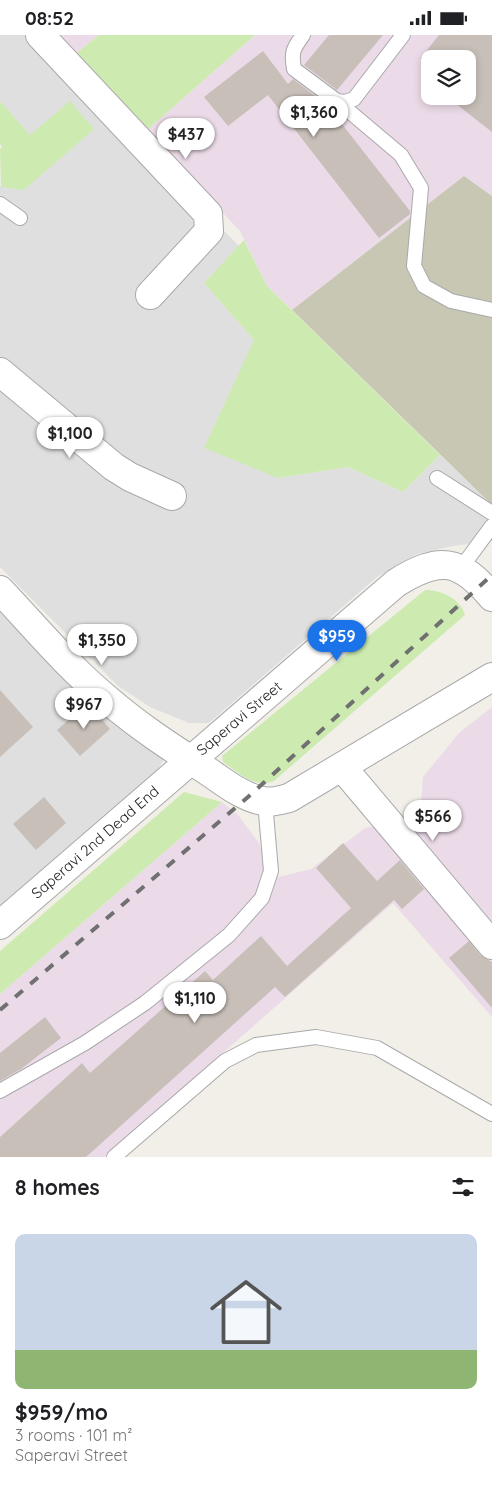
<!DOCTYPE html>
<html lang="en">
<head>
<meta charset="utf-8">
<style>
  :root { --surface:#fff; --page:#f6f6f6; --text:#202124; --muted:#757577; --accent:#1a73e8 }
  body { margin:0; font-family:Quicksand,sans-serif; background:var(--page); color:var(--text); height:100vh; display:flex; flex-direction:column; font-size:19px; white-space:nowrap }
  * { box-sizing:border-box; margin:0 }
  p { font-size:16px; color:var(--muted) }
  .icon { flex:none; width:28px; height:28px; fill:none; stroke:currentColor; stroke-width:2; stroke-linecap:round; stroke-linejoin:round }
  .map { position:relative; height:1122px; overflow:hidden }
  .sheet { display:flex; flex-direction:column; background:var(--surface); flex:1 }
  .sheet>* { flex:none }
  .buttons { position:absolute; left:421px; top:15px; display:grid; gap:10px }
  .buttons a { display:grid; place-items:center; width:55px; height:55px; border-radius:10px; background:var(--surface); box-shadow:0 2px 8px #0003; font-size:25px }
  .price { position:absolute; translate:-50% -42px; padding:0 11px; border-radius:18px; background:#fff; color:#222; font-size:16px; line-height:32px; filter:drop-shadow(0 1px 2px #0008) }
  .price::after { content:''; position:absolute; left:50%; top:30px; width:15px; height:11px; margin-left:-8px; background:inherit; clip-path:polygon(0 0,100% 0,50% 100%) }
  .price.selected { background:var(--accent); color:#fff }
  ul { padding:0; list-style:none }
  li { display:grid; align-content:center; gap:10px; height:265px; padding:0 15px }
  li span { display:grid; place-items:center; height:155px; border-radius:10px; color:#555 }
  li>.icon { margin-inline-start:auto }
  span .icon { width:90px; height:90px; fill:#fffc; stroke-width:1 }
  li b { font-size:21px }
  h2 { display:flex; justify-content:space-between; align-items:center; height:60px; padding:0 15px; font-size:21px }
  .status { display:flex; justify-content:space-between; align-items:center; height:35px; padding:0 25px; background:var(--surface); direction:ltr }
  .status svg { height:14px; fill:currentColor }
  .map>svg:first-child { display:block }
  .residential { fill:#e0dfdf }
  .industrial { fill:#ebdbe8; fill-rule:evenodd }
  .construction { fill:#c7c7b4 }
  .grass { fill:#cdebb0 }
  .building { fill:#c7bfb8 }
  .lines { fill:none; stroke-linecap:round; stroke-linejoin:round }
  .lane-casing { stroke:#a9a9a9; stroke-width:16 }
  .street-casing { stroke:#a9a9a9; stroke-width:30 }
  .lane { stroke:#fff; stroke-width:14 }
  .street { stroke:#fff; stroke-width:28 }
  .rail { stroke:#707070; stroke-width:4; stroke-dasharray:10 10; stroke-linecap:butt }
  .labels { text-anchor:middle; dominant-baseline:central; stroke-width:5; stroke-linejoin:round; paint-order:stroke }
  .street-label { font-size:15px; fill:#222; stroke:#fff }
</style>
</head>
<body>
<div class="status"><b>08:52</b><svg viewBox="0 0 49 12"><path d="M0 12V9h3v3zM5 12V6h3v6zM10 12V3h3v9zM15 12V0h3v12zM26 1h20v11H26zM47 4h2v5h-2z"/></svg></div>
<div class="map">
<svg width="492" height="1122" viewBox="0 0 492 1122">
  <rect width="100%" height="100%" fill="#f2efe9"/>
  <path class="residential" d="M 0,0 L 31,0 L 239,211 L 204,248 L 254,305 L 278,443 L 348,432 L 403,457 L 440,420 L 492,470 L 492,506 L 453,511 L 417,519 L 377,542 L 209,688 L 189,688 L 150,672 L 118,651 L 0,532 L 0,151 L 24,155 L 30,101 L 0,66 Z
    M 0,577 L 59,638 L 164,724 L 156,738 L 0,873 Z"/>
  <path class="industrial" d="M 53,0 L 99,0 L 73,21 Z
    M 255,0 L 492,0 L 492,161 L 464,141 L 292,275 L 267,251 L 240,196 L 145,97 ZM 430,24 L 468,24 L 468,61 L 430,61 Z
    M 492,672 L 492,982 L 393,868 L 105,1122 L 0,1122 L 0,959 L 222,767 L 238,780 L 259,808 L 266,828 L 262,846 L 311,834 L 365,793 L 420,782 L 423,742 L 459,698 Z"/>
  <path class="construction" d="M 464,141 L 492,161 L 492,470 L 292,275 Z"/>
  <path class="grass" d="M 99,0 L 255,0 L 145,97 L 73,21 Z
    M 0,66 L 30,100 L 70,66 L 94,94 L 24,155 L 1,152 L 0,114 L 2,112 L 0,109 Z
    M 244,205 L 267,251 L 440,420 L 403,457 L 348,432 L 278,443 L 204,413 L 254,305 L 204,248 Z
    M 425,555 C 441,555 460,563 465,580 L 274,746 C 255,754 238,737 223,727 L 222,721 Z
    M 184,757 L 222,767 L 0,959 L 0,916 Z"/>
  <path class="building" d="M 329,0 L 383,0 L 337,55 L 304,30 Z
    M 439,0 L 492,0 L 492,97 L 446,61 L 468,61 L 468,24 L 420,24 Z
    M 263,16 L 288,49 L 293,44 L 327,70 L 410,176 L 410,179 L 379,203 L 268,60 L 228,91 L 204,62 Z
    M 0,655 L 33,692 L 0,722 Z
    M 88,668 L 110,694 L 80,721 L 57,695 Z
    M 44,762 L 66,788 L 36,815 L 13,789 Z
    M 343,808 L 377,846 L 400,825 L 424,854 L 402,874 L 394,865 L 285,962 L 275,952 L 86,1122 L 0,1122 L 0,1102 L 82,1028 L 90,1038 L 205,936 L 213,945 L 261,901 L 287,931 L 351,873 L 316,833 Z
    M 469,906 L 480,920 L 492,927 L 492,973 L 449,923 Z
    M 45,982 L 61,1003 L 21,1034 L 0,1046 L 0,1018 Z"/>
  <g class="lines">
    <g class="lane-casing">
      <path id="lane" d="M 303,0 C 293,14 291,17 294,34 L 337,66 L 345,67 L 354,64 L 403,0
        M 337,66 L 401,120 L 421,153 L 414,231 L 424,251 L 451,266 L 492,275
        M 0,169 L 20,183
        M 437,443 L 492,478
        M 461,533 L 492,491
        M 0,1056 L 85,1008 L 145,968 L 229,900 L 262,863 L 271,836 L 265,767
        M 114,1122 L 225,1026 L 256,1010 L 316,1002 L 377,1013 L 492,1079"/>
    </g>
    <g class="street-casing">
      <path id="street" d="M 40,0 L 208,179 L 209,196 L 150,260
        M 0,337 L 114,432 L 130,442 L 172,461
        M 0,555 C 35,592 68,632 107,664 C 138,691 172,713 206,735 C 224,747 242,762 263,766 C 272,768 280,765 289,763 L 492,642
        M 342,732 L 492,910
        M 0,890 L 396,548 C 439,521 459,523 492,562"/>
    </g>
    <use href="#lane" class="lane"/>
    <use href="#street" class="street"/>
    <path class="rail" d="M 0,975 L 248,762 L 492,540"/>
  </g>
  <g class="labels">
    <g class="street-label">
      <text transform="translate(239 683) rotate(-40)">Saperavi Street</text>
      <text transform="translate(95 807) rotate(-41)">Saperavi 2nd Dead End</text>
    </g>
  </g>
</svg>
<div class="buttons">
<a><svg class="icon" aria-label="layers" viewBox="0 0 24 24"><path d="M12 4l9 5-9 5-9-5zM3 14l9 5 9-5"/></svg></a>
</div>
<b class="price" style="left:314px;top:103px">$1,360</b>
<b class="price" style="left:186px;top:125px">$437</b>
<b class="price" style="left:70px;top:424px">$1,100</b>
<b class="price selected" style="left:337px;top:627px">$959</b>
<b class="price" style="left:102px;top:631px">$1,350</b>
<b class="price" style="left:84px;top:695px">$967</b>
<b class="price" style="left:433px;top:807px">$566</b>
<b class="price" style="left:195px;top:989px">$1,110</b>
</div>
<section class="sheet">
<h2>8 homes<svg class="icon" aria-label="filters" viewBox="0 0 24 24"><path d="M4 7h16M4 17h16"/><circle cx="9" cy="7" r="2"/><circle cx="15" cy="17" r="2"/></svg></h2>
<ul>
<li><span style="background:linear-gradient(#c9d6e8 75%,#8fb573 0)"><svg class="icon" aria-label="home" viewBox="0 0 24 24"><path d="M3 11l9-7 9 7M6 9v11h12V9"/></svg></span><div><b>$959/mo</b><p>3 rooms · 101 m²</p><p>Saperavi Street</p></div></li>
</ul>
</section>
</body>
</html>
